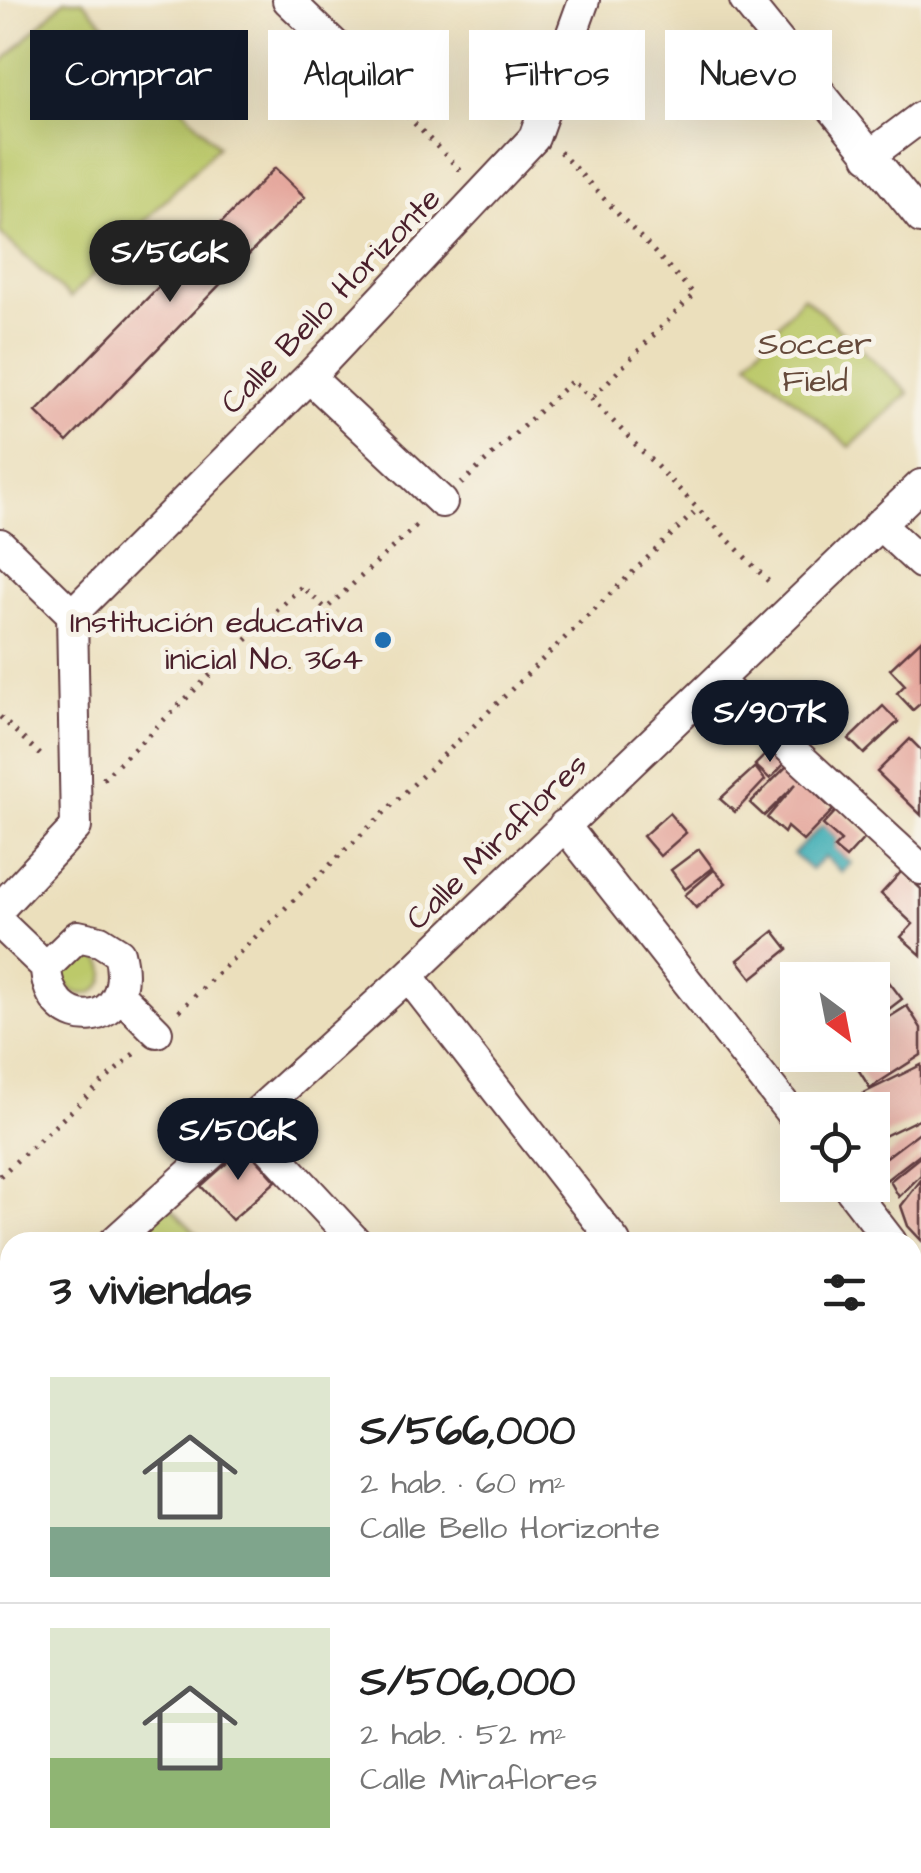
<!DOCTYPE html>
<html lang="es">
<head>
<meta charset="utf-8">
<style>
  :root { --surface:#fff; --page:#f2f2f2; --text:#222; --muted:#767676; --line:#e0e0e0; --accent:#111827 }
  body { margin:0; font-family:"Architects Daughter",sans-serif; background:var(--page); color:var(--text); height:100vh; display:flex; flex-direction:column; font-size:38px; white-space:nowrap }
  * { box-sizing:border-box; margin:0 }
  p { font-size:32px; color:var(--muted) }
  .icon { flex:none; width:55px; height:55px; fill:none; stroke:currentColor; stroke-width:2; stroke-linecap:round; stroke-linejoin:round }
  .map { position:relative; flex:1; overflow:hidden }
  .side { position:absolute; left:0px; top:1232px; width:922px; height:642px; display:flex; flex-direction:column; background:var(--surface); border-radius:30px 30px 0 0; box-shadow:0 10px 40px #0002 }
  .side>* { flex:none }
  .guide { position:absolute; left:30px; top:30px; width:862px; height:90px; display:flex; gap:20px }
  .needle { width:65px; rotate:148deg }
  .buttons { position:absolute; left:780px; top:962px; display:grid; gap:20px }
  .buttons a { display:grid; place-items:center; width:110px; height:110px; border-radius:0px; background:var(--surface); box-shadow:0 10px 40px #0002; font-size:50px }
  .price { position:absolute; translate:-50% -85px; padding:0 22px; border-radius:35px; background:var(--accent); color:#fff; font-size:32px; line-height:65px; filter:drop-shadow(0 2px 5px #0008) }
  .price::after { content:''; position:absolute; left:50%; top:60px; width:30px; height:22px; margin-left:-15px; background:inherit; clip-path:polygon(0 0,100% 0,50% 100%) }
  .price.selected { background:#222; color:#fff }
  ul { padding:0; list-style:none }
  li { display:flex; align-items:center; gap:30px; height:250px; padding:0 50px }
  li+li { border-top:2px solid var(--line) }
  li span { display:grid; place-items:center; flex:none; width:280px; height:200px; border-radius:0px; color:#555 }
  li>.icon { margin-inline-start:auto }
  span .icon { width:120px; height:120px; fill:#fffc; stroke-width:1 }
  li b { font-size:42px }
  h2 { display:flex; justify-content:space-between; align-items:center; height:120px; padding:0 50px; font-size:42px }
  .pill { padding:0 35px; border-radius:0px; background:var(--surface); box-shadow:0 10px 40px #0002; font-size:35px; line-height:90px }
  .pill.selected { background:var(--accent); color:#fff }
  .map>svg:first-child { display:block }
  .green { fill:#bcc96a; stroke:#83744a; stroke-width:2.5 }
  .water { fill:#3aacb4; stroke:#426670; stroke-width:2.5 }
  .building { fill:#e5a79d }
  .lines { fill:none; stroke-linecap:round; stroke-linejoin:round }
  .minor-casing { stroke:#623c41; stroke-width:34 }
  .path { stroke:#623c41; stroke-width:5; stroke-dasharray:2.5 8; stroke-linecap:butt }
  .minor { stroke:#fff; stroke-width:30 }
  .poi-dot { fill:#1f6fb2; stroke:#f7f3e8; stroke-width:4 }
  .labels { text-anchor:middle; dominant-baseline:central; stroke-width:10; stroke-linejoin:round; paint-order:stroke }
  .street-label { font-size:32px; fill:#4a1f2b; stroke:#f7f3e8 }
  .park-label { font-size:32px; fill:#664a3b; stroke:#f7f3e8 }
  .poi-label { font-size:32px; fill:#4a1f2b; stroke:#f7f3e8; text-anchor:end }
</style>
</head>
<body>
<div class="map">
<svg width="921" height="1873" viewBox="0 0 921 1873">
  <rect width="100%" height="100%" fill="#f7f3e8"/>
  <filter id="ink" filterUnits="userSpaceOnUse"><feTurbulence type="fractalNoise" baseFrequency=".01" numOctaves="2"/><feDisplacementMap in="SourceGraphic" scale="20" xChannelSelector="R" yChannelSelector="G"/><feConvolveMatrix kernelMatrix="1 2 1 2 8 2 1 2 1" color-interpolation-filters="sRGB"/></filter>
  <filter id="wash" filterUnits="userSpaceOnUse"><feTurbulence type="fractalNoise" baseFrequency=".0048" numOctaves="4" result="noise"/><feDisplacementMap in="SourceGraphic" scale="40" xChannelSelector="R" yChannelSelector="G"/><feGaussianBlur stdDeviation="2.25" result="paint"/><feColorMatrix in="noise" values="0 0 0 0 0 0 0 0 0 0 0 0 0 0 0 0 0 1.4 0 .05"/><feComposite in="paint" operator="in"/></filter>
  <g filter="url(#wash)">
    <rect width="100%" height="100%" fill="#ebdfbc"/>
    <path class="green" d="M 65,0 L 82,0 L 218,146 L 70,298 L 0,233 L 0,64 Z
      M 803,296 L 909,393 L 850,447 L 748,361 Z
      M63 973a21 21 0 1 1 42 0a21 21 0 1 1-42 0Z
      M 151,1188 L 205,1242 L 94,1242 Z
      M 10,1324 L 10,1865 L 912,1865 L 913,1838 L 921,1847 L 921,1873 L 0,1873 L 0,1333 Z"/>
    <path class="water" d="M 823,825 L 836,837 L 835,848 L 851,863 L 842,873 L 825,857 L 811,870 L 793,854 Z"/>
    <g id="blocks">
      <path class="building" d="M 275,168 L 305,197 L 67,442 L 36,412 Z
        M 921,640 L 921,703 L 913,710 L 897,693 L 905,685 L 890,669 Z
        M 883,706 L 898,722 L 864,754 L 849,739 Z
        M 910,739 L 921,750 L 921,815 L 877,772 Z
        M 770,750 L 784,764 L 770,779 L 755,765 Z
        M 791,762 L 822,790 L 817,795 L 833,810 L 803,841 L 787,827 L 784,833 L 767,818 L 796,784 L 764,816 L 750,803 Z
        M 755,767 L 765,780 L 735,812 L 720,799 Z
        M 838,809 L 867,835 L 846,858 L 834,848 L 841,841 L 823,825 Z
        M 669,813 L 686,833 L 660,856 L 643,836 Z
        M 699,849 L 713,868 L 685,889 L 671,870 Z
        M 714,870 L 726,883 L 696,908 L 685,895 Z
        M 902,871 L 921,889 L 921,955 L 901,937 L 913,924 L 881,894 Z
        M 774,931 L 788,949 L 752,978 L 738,960 Z
        M 877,966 L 902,999 L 872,1022 L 872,980 L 858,980 Z
        M 907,1006 L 921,1028 L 921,1055 L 870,1088 L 849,1055 L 872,1055 L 872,1028 Z
        M 921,1065 L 921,1118 L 884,1136 L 864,1093 Z
        M 921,1131 L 921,1153 L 881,1184 L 872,1168 Z
        M 245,1147 L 276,1181 L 232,1220 L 201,1186 Z
        M 921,1156 L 921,1175 L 899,1197 L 890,1181 Z
        M 921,1180 L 921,1240 L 908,1226 L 901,1206 Z
        M 10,1377 L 10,1535 L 0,1522 L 0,1384 Z"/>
    </g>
  </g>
  <g filter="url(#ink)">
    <use href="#blocks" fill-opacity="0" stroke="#623c41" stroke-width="2.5"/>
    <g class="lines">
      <g class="minor-casing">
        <path id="minor" d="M 288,0 L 387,95
          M 745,0 L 921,218
          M 869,156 L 921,117
          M 309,377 L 442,502
          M 879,524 L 921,563
          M 0,544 L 72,614 L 76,827 L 0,908
          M 72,614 L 309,377 L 534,138 L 584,0
          M 719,683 L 921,869
          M 564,825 L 798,1122
          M 0,923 L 46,967 C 48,1037 139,1031 119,953 L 100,941 L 78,936 L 46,967
          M 408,976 L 615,1242
          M 121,996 L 157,1032
          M 244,1121 L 356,1242
          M 847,1185 L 891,1242
          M 114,1242 L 408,976 L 921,485
          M 912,1272 L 921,1283
          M 0,1348 L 10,1339
          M 912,1656 L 921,1665"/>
      </g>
      <path class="path" d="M 407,116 L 462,172
        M 560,152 L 694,294 L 591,399
        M 461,484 L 573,380 L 773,586
        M 0,717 L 45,759
        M 103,779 L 302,586 L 326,609 L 420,522
        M 179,1011 L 698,509
        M 0,1176 L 138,1050"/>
      <use href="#minor" class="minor"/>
    </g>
  </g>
  <circle class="poi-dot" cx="383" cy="640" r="10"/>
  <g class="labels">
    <g class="street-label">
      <text transform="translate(331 301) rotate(-46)">Calle Bello Horizonte</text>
      <text transform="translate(497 842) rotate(-44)">Calle Miraflores</text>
    </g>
    <g class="park-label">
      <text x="815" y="344">Soccer<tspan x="815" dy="37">Field</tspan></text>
    </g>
    <g class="poi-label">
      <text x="363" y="622">Institución educativa<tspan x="363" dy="37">inicial No. 364</tspan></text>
    </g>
  </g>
</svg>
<div class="buttons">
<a><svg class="needle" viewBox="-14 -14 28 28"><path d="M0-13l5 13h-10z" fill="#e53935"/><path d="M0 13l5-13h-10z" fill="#767676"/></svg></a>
<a><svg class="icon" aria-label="locate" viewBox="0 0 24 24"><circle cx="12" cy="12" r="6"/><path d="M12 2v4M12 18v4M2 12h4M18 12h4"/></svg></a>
</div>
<b class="price selected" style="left:170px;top:305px">S/566K</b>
<b class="price" style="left:770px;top:765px">S/907K</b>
<b class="price" style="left:238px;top:1183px">S/506K</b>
<div class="guide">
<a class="pill selected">Comprar</a>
<a class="pill">Alquilar</a>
<a class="pill">Filtros</a>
<a class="pill">Nuevo</a>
</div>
<section class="side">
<h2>3 viviendas<svg class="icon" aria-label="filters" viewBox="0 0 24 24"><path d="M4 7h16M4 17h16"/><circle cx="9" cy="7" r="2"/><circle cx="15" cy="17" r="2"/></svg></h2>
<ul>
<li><span style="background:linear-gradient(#dfe7d0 75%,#7fa58c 0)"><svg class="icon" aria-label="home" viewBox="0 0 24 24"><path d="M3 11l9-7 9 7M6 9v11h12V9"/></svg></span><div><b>S/566,000</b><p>2 hab. · 60 m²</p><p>Calle Bello Horizonte</p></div></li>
<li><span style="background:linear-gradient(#dfe7d0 65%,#8fb573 0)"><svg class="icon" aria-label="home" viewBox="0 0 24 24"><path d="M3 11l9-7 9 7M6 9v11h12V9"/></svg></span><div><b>S/506,000</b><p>2 hab. · 52 m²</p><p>Calle Miraflores</p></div></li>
</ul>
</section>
</div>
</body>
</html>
